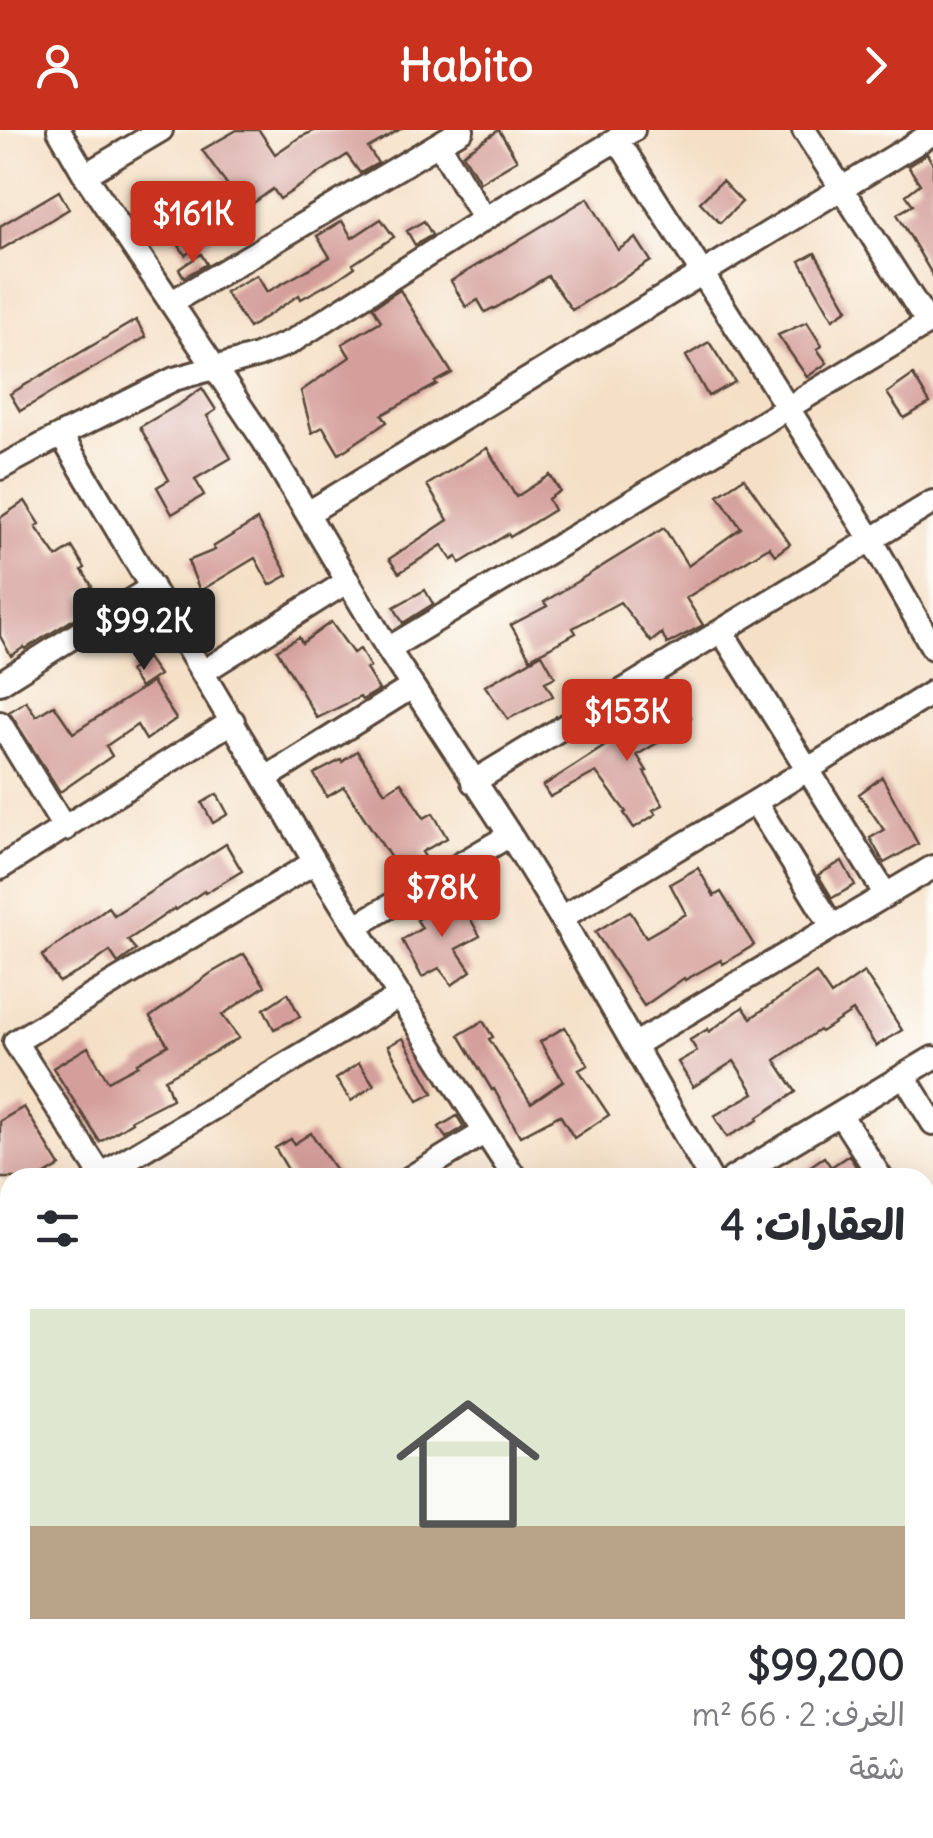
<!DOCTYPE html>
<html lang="ar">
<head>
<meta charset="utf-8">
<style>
  :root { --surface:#fff; --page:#f7f7f7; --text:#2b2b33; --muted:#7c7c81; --accent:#c8321e }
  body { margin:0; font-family:Delius,"Playpen Sans Arabic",sans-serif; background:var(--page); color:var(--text); direction:rtl; height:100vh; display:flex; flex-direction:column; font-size:38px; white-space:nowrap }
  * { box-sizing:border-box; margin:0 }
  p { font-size:32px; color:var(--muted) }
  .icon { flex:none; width:55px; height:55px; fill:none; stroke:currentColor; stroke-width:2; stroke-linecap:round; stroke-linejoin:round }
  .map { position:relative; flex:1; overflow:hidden; direction:ltr }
  .sheet { position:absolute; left:0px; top:1038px; width:935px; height:672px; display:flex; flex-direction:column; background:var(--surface); border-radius:30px 30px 0 0; box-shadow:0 10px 40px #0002; direction:rtl }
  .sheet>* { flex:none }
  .price { position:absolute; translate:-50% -85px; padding:0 22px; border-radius:10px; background:var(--accent); color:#fff; font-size:32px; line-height:65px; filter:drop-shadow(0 2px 5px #0008) }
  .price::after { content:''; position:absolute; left:50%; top:60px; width:30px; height:22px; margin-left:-15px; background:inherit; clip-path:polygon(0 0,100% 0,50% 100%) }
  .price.active { background:#222; color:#fff }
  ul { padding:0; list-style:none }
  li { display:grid; align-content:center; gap:20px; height:530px; padding:0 30px }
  li span { display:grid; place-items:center; height:310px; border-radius:0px; color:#555 }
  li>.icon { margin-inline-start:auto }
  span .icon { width:180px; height:180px; fill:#fffc; stroke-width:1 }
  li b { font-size:42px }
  h2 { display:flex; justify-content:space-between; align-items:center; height:120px; padding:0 30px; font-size:42px }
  header { display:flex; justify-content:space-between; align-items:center; height:130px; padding:0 30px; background:var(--accent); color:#fff; font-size:45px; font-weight:700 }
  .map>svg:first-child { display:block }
  .building { fill:#d49e9a }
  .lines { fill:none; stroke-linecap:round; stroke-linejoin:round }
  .street-casing { stroke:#574537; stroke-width:28 }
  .street { stroke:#fff; stroke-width:22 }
</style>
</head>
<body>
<header><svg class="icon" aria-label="forward" viewBox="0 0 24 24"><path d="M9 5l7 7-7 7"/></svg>Habito<svg class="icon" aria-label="person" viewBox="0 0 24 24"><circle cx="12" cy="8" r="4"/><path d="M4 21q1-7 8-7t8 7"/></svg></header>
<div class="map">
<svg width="933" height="1708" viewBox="0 0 933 1708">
  <rect width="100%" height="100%" fill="#fdfcf7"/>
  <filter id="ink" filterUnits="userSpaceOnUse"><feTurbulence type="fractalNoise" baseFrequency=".01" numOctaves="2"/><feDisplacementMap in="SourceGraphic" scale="20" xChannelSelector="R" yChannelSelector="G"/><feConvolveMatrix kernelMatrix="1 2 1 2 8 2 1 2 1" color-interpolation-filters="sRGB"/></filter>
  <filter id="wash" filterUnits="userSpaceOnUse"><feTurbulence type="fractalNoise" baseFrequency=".0048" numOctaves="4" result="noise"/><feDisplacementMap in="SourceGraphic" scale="40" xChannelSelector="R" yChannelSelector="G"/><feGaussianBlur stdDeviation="2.25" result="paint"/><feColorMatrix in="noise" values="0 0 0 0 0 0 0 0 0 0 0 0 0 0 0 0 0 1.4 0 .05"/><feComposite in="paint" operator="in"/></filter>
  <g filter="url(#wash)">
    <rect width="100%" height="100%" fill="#f5e0c7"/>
    <g id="blocks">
      <path class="building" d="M 237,0 L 259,0 L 275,24 L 300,7 L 316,0 L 399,0 L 368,18 L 378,33 L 360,43 L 347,25 L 280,69 L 273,59 L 245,79 L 202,20 Z
        M 499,0 L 517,30 L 480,52 L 463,24 Z
        M 927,24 L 933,34 L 933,146 L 897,84 L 913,75 L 906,65 L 920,54 L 908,36 Z
        M 722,51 L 742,72 L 720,93 L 700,72 Z
        M 59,61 L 69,79 L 0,120 L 0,96 Z
        M 588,68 L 618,120 L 636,108 L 651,131 L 572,180 L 548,146 L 494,179 L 493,178 L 485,182 L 478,170 L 466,177 L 451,151 Z
        M 206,84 L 219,104 L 185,125 L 172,104 Z
        M 381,89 L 394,107 L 353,134 L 355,137 L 339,148 L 301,169 L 299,165 L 249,198 L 225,162 L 257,145 L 267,162 L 330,127 L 317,106 L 342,91 L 352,108 Z
        M 424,91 L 432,105 L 415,115 L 407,101 Z
        M 815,123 L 848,179 L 833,189 L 800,131 Z
        M 201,124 L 207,134 L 184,147 L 179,139 Z
        M 400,160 L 452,243 L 435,252 L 437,254 L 382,285 L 387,292 L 339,324 L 323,297 L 312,303 L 301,261 L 350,227 L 342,214 L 381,191 L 373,177 Z
        M 136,190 L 146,207 L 20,281 L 10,264 Z
        M 807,192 L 822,216 L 817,219 L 827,233 L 807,247 L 778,205 Z
        M 709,212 L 735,252 L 708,266 L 686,226 Z
        M 913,245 L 930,273 L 904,288 L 887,263 Z
        M 202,258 L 216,280 L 207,286 L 231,328 L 195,349 L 204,365 L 172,384 L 157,357 L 169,350 L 140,297 L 181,273 Z
        M 487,318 L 516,367 L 550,345 L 560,361 L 548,369 L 554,380 L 510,407 L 508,404 L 460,433 L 457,427 L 452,430 L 442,415 L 399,443 L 389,429 L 448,390 L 427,355 Z
        M 744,348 L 790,414 L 775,425 L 769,417 L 686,468 L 703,495 L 667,514 L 662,503 L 651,512 L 620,472 L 573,498 L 576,503 L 530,528 L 511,495 L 547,476 L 544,472 L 664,398 L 688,436 L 741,398 L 718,365 Z
        M 25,371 L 40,394 L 36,397 L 57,427 L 72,417 L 85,438 L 82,440 L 92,456 L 81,464 L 90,479 L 25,519 L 24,517 L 11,526 L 0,506 L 0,388 Z
        M 257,390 L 288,445 L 270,455 L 255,428 L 200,461 L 188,431 L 215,420 L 213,417 Z
        M 425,460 L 433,474 L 403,493 L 394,477 Z
        M 331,492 L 353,523 L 360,519 L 370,537 L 366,539 L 379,560 L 362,570 L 360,567 L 317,588 L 277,520 L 299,507 L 302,513 Z
        M 542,524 L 555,547 L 545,552 L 553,566 L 508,589 L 485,556 Z
        M 147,528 L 159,545 L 140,558 L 129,541 Z
        M 152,552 L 176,589 L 146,610 L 137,595 L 106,616 L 112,626 L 60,662 L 9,582 L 26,571 L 36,586 L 54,575 L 73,603 Z
        M 679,566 L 691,587 L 661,605 L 664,609 L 637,625 L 647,641 L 644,642 L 663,675 L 653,680 L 656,684 L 634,698 L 624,683 L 626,682 L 596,642 L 550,667 L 543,656 L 659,581 L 657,578 Z
        M 357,621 L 385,662 L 401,652 L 424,688 L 433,683 L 447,708 L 422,722 L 428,732 L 404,748 L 344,657 L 327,667 L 314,644 L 341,630 L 342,632 Z
        M 882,647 L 918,714 L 884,733 L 870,708 L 884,700 L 859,664 Z
        M 217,664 L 228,684 L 213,693 L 202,673 Z
        M 226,714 L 242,741 L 205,763 L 204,761 L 176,780 L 175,778 L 128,810 L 136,820 L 125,828 L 118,833 L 110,821 L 88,837 L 59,852 L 42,826 L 108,777 L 114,785 Z
        M 842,731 L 855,755 L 832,768 L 818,745 Z
        M 698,738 L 714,766 L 721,762 L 754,815 L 723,834 L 721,830 L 685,850 L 684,848 L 644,876 L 595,802 L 630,781 L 646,807 L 686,784 L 670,754 Z
        M 456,763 L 480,806 L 456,819 L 471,841 L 452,855 L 439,838 L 422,847 L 402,810 L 422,798 L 417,790 Z
        M 244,824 L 265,856 L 222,885 L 239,908 L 165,949 L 172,969 L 131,990 L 132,992 L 100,1012 L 53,938 L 88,917 L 108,951 L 138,935 L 137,933 L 168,915 L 150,887 L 211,843 Z
        M 864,842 L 902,900 L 876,916 L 853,881 L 821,902 L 819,900 L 775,930 L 796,962 L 757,988 L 758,990 L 727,1007 L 714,986 L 754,963 L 734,931 L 693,957 L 678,932 L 697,921 L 690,910 L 708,899 L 709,902 L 743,877 L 751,888 L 816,843 L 831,865 Z
        M 288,863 L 300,887 L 274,899 L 264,879 Z
        M 483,891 L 493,907 L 489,909 L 531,973 L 563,951 L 540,912 L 565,897 L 588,935 L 579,940 L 609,985 L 574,1008 L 560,985 L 520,1006 L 494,959 L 492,960 L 459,905 Z
        M 403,908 L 433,963 L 418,971 L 388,916 Z
        M 359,933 L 374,955 L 351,971 L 336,949 Z
        M 24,977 L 60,1036 L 40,1048 L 0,1048 L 0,991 Z
        M 457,986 L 464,997 L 446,1008 L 439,997 Z
        M 311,1003 L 341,1048 L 293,1048 L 275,1018 L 291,1009 L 294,1014 Z
        M 849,1025 L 863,1048 L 793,1048 L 824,1027 L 831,1037 Z"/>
    </g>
  </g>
  <g filter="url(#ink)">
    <use href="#blocks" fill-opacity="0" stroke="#574537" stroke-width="2.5"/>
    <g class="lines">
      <g class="street-casing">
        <path id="street" d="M 59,0 L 85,45 L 264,311 L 388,519 L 510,705 L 561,788 L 710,1048
          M 804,0 L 928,193
          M 617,9 L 871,409 L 933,518
          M 439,14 L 484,89
          M 85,45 L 161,0
          M 172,172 L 462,0
          M 61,305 L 315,732 L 485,1002
          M 0,338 L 61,305 L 174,249 L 257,226 L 291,212 L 484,89 L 633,0
          M 308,383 L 933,3
          M 722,502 L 886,765
          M 388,519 L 933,190
          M 203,542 L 348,451
          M 0,553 L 152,457
          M 0,593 L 65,699
          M 266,648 L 412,557
          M 473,652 L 933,372
          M 755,672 L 832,796
          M 0,738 L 233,591
          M 561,788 L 755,672 L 933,562
          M 356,796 L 510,705
          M 634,915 L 933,737
          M 904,946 L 933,993
          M 840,984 L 881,1048
          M 96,1048 L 400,866
          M 103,1048 L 15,912 L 315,732
          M 410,1048 L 485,1002 L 515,1048
          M 733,1048 L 933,928
          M 0,1105 L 10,1099
          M 925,1117 L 933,1129
          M 0,1139 L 10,1154
          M 925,1162 L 933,1157
          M 0,1296 L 10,1290
          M 925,1394 L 933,1389
          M 0,1494 L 10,1487
          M 925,1591 L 933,1587
          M 0,1692 L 10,1708
          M 179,1700 L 184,1708
          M 840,1700 L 846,1708
          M 46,1708 L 58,1700
          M 245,1708 L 259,1700
          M 408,1708 L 421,1700
          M 731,1708 L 745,1700"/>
      </g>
      <use href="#street" class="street"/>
    </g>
  </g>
</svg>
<b class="price" style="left:193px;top:136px">$161K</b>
<b class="price active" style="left:144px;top:543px">$99.2K</b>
<b class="price" style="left:627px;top:634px">$153K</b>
<b class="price" style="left:442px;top:810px">$78K</b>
<section class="sheet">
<h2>العقارات: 4<svg class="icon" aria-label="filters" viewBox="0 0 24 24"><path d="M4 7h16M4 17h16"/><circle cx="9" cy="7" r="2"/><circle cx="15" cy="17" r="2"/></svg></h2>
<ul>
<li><span style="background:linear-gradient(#dfe7d0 70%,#b9a48a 0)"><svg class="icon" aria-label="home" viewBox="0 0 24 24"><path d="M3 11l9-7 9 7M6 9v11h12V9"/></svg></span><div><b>$99,200</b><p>الغرف: 2 · 66 m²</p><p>شقة</p></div></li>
</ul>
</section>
</div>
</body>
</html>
